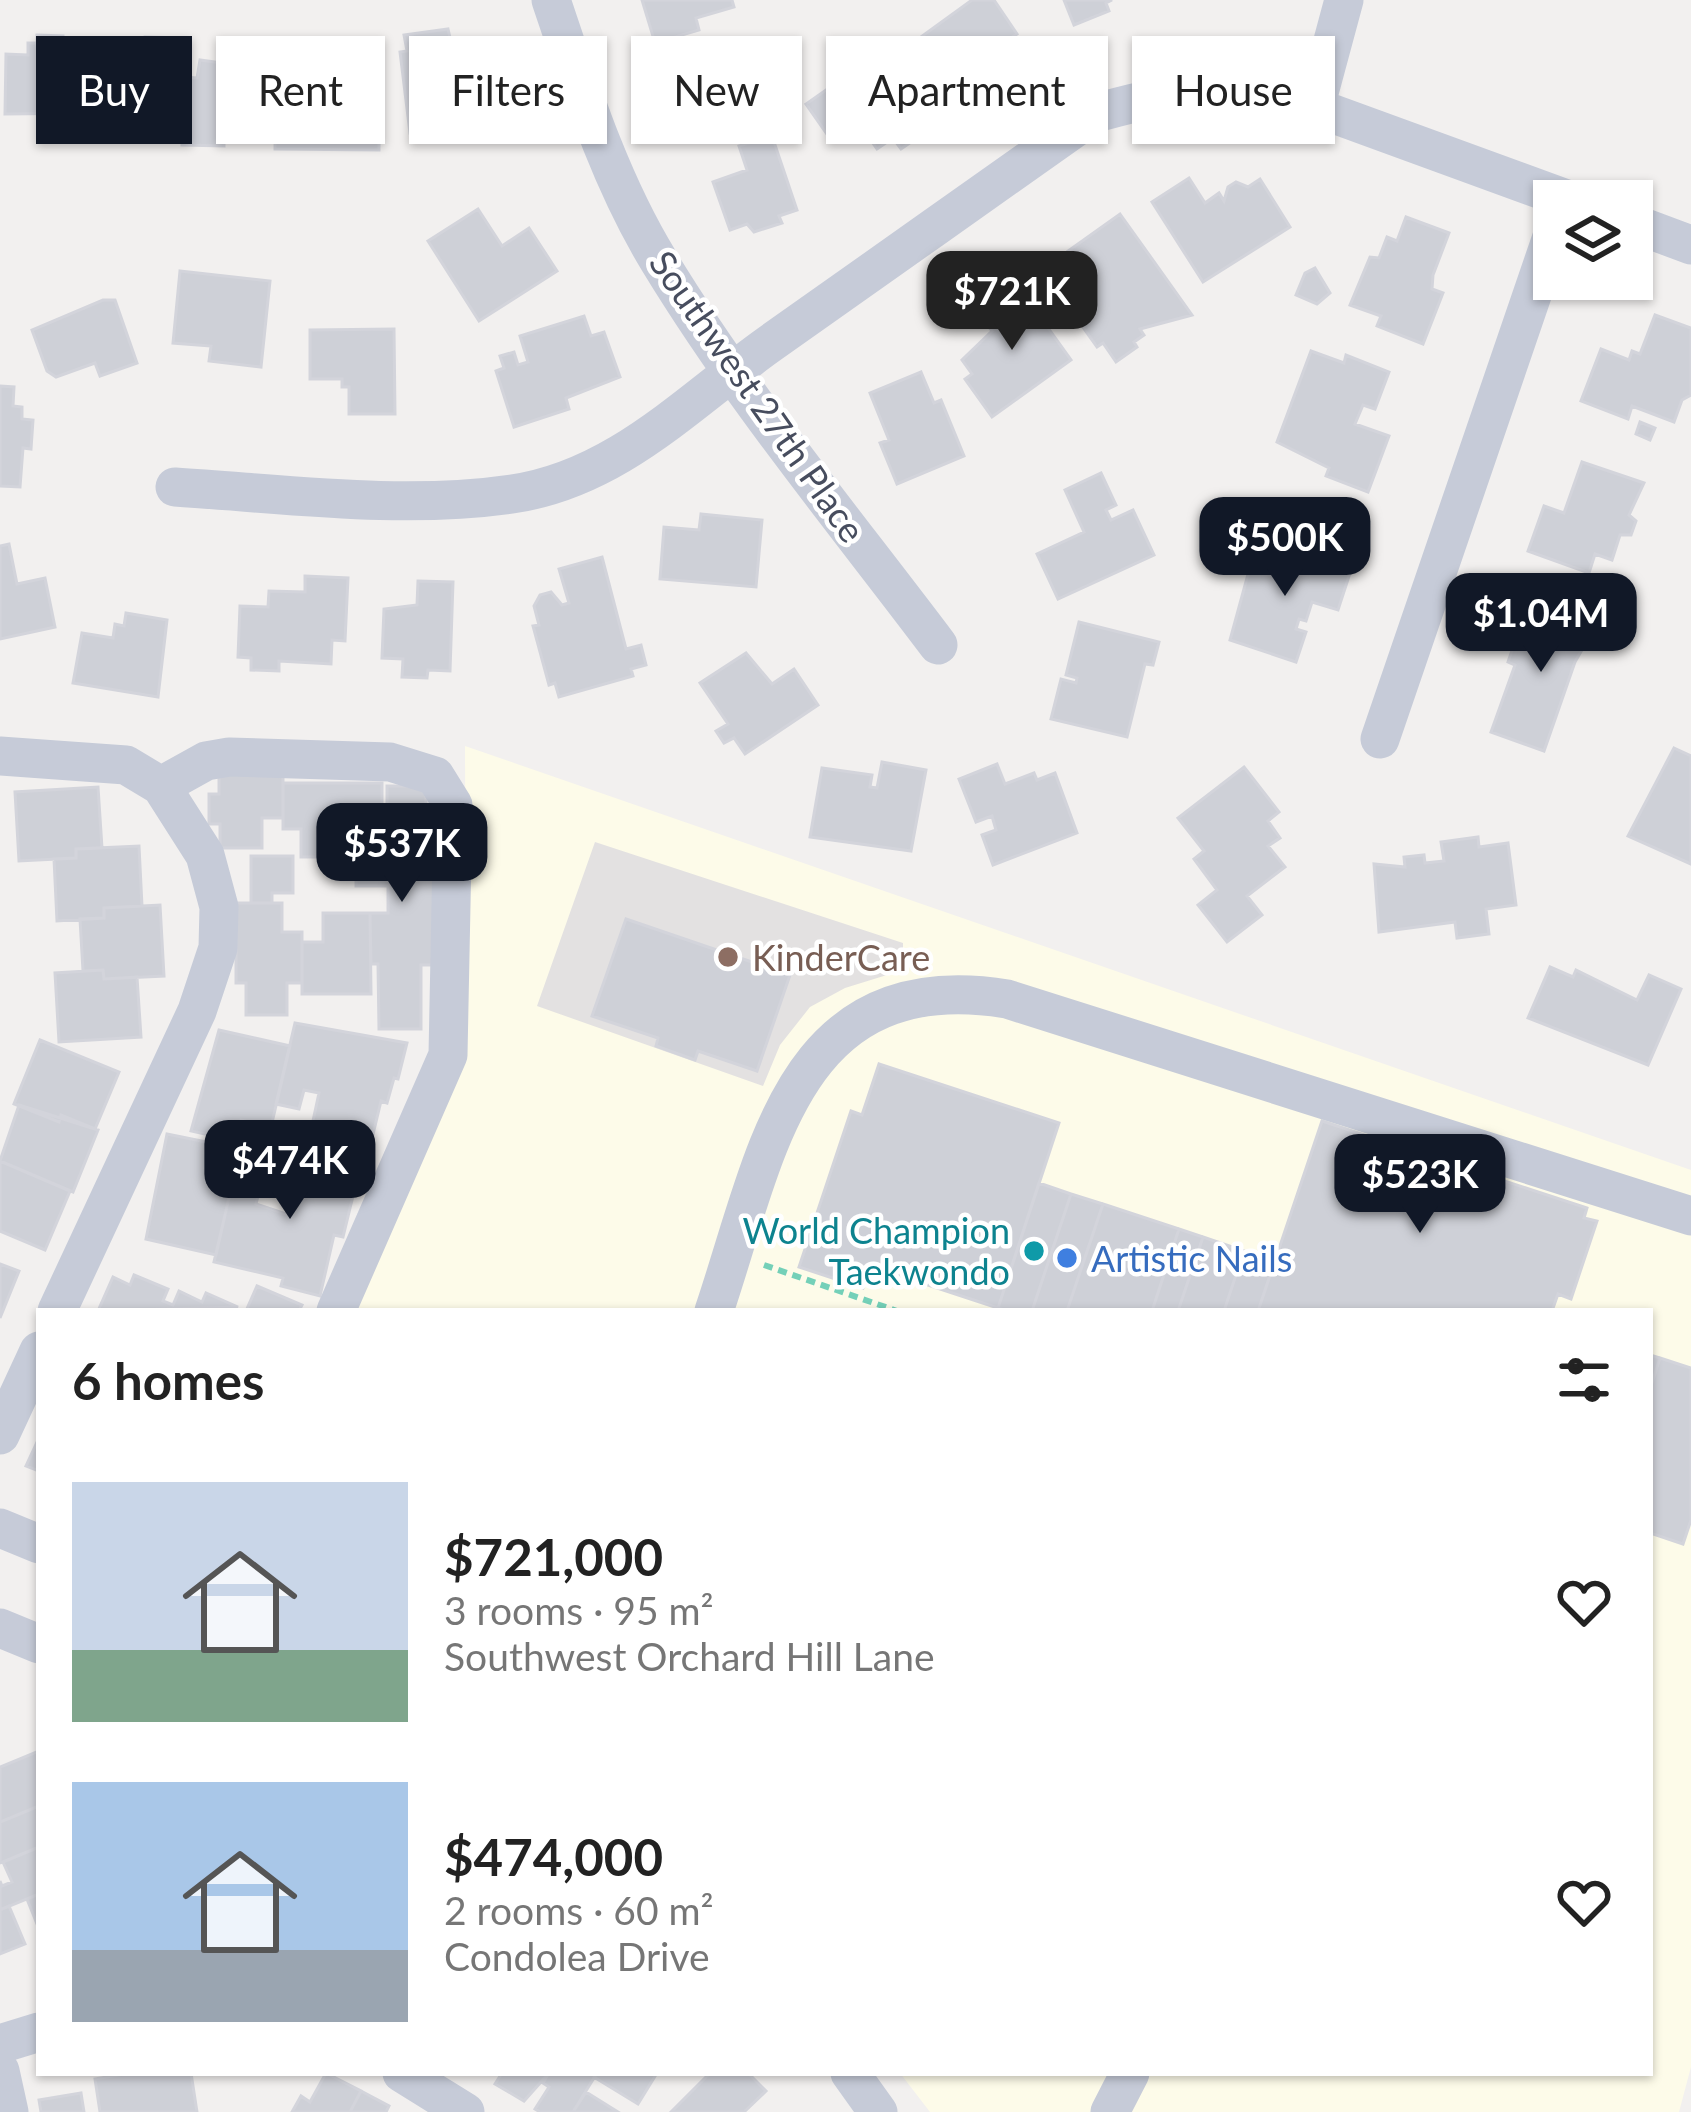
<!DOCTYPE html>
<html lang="en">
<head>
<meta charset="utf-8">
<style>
  :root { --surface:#fff; --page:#f6f6f6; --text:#222; --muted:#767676; --accent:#111827 }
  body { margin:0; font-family:Lato,sans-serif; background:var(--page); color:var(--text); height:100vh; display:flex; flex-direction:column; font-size:45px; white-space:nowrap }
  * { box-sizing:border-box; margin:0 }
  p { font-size:39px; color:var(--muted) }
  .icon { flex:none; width:66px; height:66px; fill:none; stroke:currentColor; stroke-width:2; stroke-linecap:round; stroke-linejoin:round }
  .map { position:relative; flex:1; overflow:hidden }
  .panel { position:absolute; left:36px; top:1308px; width:1617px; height:768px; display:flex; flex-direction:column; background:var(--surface); border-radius:0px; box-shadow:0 3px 9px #0004 }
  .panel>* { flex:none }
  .hud { position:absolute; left:36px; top:36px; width:1620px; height:108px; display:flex; gap:24px }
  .fabs { position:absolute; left:1533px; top:180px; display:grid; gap:24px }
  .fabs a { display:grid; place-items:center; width:120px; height:120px; border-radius:0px; background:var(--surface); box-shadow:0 3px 9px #0004; font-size:60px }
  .price { position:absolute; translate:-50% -102px; padding:0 27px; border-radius:24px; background:var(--accent); color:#fff; font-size:39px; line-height:78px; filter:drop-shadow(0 3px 6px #0008) }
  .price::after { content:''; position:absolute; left:50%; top:72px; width:36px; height:27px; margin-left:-18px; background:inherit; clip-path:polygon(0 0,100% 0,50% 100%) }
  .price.on { background:#222; color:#fff }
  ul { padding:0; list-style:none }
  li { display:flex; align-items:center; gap:36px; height:300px; padding:0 36px }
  li span { display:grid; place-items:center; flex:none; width:336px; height:240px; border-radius:0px; color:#555 }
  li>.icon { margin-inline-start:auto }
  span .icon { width:144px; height:144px; fill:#fffc; stroke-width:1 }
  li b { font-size:51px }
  h2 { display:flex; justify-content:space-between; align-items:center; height:144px; padding:0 36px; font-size:51px }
  .chip { padding:0 42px; border-radius:0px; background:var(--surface); box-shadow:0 3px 9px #0004; font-size:42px; line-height:108px }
  .chip.on { background:var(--accent); color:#fff }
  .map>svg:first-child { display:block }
  .commercial { fill:#fdfbe9 }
  .education { fill:#e3e1e1 }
  .building { fill:#ced0d7; stroke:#d3d4db; stroke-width:3 }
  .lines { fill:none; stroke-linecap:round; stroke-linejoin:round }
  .path { stroke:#74d0b8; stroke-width:6; stroke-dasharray:9 6; stroke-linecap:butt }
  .minor { stroke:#c6cbd8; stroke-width:39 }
  .education-dot { fill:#8d6e63; stroke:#fff; stroke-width:4.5 }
  .culture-dot { fill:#0f9aa8; stroke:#fff; stroke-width:4.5 }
  .shop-dot { fill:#3f7fe0; stroke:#fff; stroke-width:4.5 }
  .labels { text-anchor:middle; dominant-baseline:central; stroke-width:9; stroke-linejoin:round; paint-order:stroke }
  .street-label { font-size:36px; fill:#474d5e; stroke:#fff }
  .education-label { font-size:36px; fill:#785e54; stroke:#fff; text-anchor:start }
  .culture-label { font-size:36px; fill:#0d838f; stroke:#fff; text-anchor:end }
  .shop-label { font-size:36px; fill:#366cbe; stroke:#fff; text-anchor:start }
</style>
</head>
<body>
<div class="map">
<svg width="1691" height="2112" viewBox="0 0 1691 2112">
  <rect width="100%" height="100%" fill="#f2f0ef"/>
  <path class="commercial" d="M 465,746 L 1691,1170 L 1691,2067 L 1679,2112 L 930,2112 L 900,2073 L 1650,2073 L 1650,1311 L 346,1311 L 466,1047 Z"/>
  <path class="education" d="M 595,842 L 903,943 L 903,970 L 845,988 L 810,1007 L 780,1045 L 763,1086 L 537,1006 Z"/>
  <path class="building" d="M 642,0 L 732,0 L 734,7 L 696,18 L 699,30 L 655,43 Z
    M 972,0 L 994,0 L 1017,34 L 994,49 L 999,58 L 991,64 L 1002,81 L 963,107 L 918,39 Z
    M 1064,0 L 1112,0 L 1106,3 L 1109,11 L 1074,25 Z
    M 448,29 L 459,75 L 511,68 L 517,119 L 410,133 L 400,52 L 407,51 L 404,35 Z
    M 37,35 L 63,36 L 63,45 L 107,46 L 102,113 L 5,114 L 6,54 L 28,55 L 28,43 L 37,43 Z
    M 145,37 L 186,38 L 185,77 L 197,78 L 200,60 L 244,66 L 243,121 L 224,120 L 224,146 L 182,145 L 183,120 L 143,120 Z
    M 276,44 L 320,44 L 319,60 L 380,60 L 379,150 L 275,149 Z
    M 880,52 L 933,127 L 901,149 L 893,138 L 877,149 L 868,136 L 882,126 L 878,119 L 866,128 L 860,120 L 831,140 L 806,104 Z
    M 772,136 L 797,210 L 779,216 L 782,223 L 754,232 L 747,224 L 730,230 L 713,182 L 747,170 L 739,146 Z
    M 1189,178 L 1205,203 L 1219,193 L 1224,201 L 1228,187 L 1236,182 L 1248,187 L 1260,179 L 1290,227 L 1203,282 L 1152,202 Z
    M 478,209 L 502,246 L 529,228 L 557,271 L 479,321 L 428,241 Z
    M 1120,214 L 1192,315 L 1140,329 L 1144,335 L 1134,342 L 1137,347 L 1116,362 L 1103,343 L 1097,347 L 1058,292 L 1084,273 L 1068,251 Z
    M 1406,217 L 1449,233 L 1433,275 L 1432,289 L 1443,293 L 1423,344 L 1377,326 L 1381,316 L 1350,305 L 1370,257 L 1379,258 L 1387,237 L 1397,241 Z
    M 1315,268 L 1330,293 L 1317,304 L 1296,295 L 1305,273 Z
    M 180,271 L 270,281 L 261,367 L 209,361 L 211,346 L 173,343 Z
    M 1018,286 L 1071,360 L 992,417 L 965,379 L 972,374 L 962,360 L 992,331 L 979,314 Z
    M 103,300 L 115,300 L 137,363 L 100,376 L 95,363 L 56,377 L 47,371 L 32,330 Z
    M 1655,315 L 1691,328 L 1691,395 L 1682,400 L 1674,422 L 1632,406 L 1628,419 L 1581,401 L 1601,349 L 1629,360 L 1632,351 L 1640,354 Z
    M 584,316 L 591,336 L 604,332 L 620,377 L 566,398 L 569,409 L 514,427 L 496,371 L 504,368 L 500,356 L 514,352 L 518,365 L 528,362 L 520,336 Z
    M 394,329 L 395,414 L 349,414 L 349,387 L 342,387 L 342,379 L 310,379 L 310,330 Z
    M 1311,351 L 1344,363 L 1346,355 L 1389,372 L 1375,409 L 1363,405 L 1355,424 L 1389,436 L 1368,492 L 1326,476 L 1329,468 L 1277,442 Z
    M 921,372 L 934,403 L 941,400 L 964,456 L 897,484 L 880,443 L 889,440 L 870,393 Z
    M 0,386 L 14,387 L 13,406 L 22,407 L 22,419 L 33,420 L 31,449 L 23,448 L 20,487 L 0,486 Z
    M 1640,422 L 1655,428 L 1650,440 L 1636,434 Z
    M 1582,462 L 1644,483 L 1629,515 L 1636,521 L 1631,535 L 1620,535 L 1612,560 L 1595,554 L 1589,573 L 1528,551 L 1544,506 L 1564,513 Z
    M 1101,473 L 1116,505 L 1106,510 L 1111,520 L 1133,510 L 1154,555 L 1058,599 L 1037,554 L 1084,532 L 1065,490 Z
    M 701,514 L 762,520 L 756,587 L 660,579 L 664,527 L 699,530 Z
    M 1264,543 L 1299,554 L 1301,549 L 1351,570 L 1338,610 L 1312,602 L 1306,621 L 1299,619 L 1296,629 L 1306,632 L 1296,662 L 1230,640 L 1251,563 Z
    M 9,544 L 17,584 L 45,578 L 55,627 L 0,639 L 0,546 Z
    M 602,557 L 626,649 L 641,645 L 646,665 L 631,669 L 633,676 L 559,697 L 555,683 L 549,685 L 533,626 L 539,625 L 534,606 L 540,595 L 551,592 L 562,605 L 569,603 L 559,569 Z
    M 305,576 L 348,578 L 345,641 L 332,640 L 331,664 L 279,661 L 279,671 L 251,670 L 251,658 L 238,657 L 240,606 L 268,607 L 269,591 L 305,592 Z
    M 418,581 L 453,582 L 450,671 L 428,670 L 427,678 L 402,677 L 403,659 L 382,658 L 384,609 L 417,605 Z
    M 1541,602 L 1598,622 L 1575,662 L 1544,751 L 1491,732 L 1515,665 L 1508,662 L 1518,633 L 1528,637 Z
    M 126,613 L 167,620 L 158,697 L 73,683 L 82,633 L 113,638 L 115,624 L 124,626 Z
    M 1079,622 L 1159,642 L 1153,665 L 1145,664 L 1127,737 L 1051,719 L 1061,679 L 1076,683 L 1077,678 L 1066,675 Z
    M 746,653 L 772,684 L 794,669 L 818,705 L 745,754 L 734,738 L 724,743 L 716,731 L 728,724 L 700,683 Z
    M 1674,748 L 1691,756 L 1691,864 L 1628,836 Z
    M 882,762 L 926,770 L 911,851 L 810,837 L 822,768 L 872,775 L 870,787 L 877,788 Z
    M 997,764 L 1005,784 L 1034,773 L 1037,780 L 1055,773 L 1077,833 L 993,865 L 982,835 L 996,830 L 992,816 L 976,822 L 959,779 Z
    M 1244,767 L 1279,812 L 1268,821 L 1280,838 L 1268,846 L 1285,867 L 1247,896 L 1262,915 L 1227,942 L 1198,905 L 1217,890 L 1194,859 L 1204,851 L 1178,818 Z
    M 219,770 L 283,770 L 283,818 L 262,818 L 262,848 L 220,848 L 220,824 L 209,824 L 209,794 L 219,794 Z
    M 283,783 L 382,783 L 382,819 L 350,819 L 351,857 L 301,857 L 301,829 L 283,829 Z
    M 387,786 L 426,786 L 426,821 L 436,821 L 436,965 L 421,965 L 421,1029 L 379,1029 L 378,964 L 371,964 L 370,913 L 388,913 L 388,886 L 356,886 L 356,841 L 387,841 Z
    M 98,787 L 102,848 L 76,849 L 76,858 L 19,861 L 15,792 Z
    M 1478,837 L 1479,847 L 1508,843 L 1516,905 L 1486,909 L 1489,934 L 1457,938 L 1455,922 L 1379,932 L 1374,864 L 1405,867 L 1404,857 L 1424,855 L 1425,863 L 1444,861 L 1441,842 Z
    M 139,846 L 142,906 L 104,908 L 104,918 L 57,921 L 54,859 L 76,858 L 76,849 Z
    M 251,856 L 293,856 L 293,893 L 272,893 L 272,903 L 251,903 Z
    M 236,903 L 282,903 L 282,932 L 302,932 L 302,983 L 287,983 L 287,1015 L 246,1015 L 246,983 L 236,983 Z
    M 160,905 L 164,976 L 104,979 L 103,970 L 83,971 L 80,919 L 104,918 L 104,908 Z
    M 323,913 L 370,913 L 371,994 L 302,994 L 302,942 L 323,942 Z
    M 626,919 L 790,975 L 757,1071 L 698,1051 L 695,1060 L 656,1046 L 658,1038 L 592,1016 Z
    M 1550,967 L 1573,977 L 1576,970 L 1637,1000 L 1649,975 L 1681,989 L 1648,1065 L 1528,1018 Z
    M 103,970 L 104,979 L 137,977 L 141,1037 L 59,1042 L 55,973 Z
    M 295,1023 L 407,1043 L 398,1079 L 394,1078 L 387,1103 L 381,1101 L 365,1168 L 285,1150 L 290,1125 L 311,1130 L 319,1093 L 304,1090 L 299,1109 L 276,1104 Z
    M 219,1030 L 290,1046 L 271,1127 L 241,1120 L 236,1141 L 191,1131 Z
    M 40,1040 L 119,1072 L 95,1129 L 61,1115 L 59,1122 L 14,1104 Z
    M 879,1064 L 1059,1123 L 998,1308 L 870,1266 L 863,1288 L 799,1267 L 851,1111 L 862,1115 Z
    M 19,1105 L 98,1130 L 73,1192 L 0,1161 Z
    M 1322,1121 L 1587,1208 L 1584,1218 L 1597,1221 L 1571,1299 L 1558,1294 L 1552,1311 L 1258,1311 Z
    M 167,1134 L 211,1143 L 205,1168 L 234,1175 L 216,1255 L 146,1239 Z
    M 281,1148 L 360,1167 L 343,1237 L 334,1235 L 320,1296 L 281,1286 L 283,1278 L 214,1262 L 233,1181 L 260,1188 L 256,1204 L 286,1214 L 292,1186 L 292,1180 L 275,1175 Z
    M 0,1161 L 70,1191 L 45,1250 L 0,1231 Z
    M 1039,1183 L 1071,1194 L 1032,1311 L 1007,1311 L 998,1308 Z
    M 1071,1194 L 1103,1204 L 1067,1311 L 1032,1311 Z
    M 1103,1204 L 1179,1229 L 1152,1311 L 1067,1311 Z
    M 1179,1229 L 1203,1237 L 1178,1311 L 1152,1311 Z
    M 1203,1237 L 1244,1251 L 1224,1311 L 1178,1311 Z
    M 1244,1251 L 1275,1261 L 1258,1311 L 1224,1311 Z
    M 0,1264 L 19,1271 L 0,1318 Z
    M 134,1275 L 168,1289 L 163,1301 L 173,1305 L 179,1291 L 202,1302 L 206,1293 L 238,1307 L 98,1311 L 113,1277 L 130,1285 Z
    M 257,1286 L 302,1305 L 299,1311 L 246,1311 Z
    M 1650,1355 L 1660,1358 L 1650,1389 Z
    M 1660,1358 L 1691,1368 L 1691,1520 L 1683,1544 L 1650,1533 L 1650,1389 Z
    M 39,1438 L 39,1471 L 26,1466 Z
    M 39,1751 L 39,1806 L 0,1822 L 0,1767 Z
    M 39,1806 L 39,1847 L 0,1863 L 0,1822 Z
    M 39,1847 L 39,1894 L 0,1910 L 0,1881 L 2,1886 L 12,1882 L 3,1862 Z
    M 39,1894 L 39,1929 L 27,1899 Z
    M 9,1906 L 25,1944 L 0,1954 L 0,1910 Z
    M 130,2073 L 191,2073 L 197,2112 L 100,2112 L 95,2079 Z
    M 326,2073 L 361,2091 L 350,2112 L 292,2112 L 301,2096 L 310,2102 Z
    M 502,2073 L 549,2073 L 524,2101 L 495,2084 Z
    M 549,2073 L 597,2073 L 573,2112 L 540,2112 L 535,2109 L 549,2087 L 543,2083 Z
    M 597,2073 L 657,2073 L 638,2104 L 594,2077 Z
    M 710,2073 L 748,2073 L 766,2091 L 744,2112 L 671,2112 Z
    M 361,2091 L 389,2106 L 386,2112 L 350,2112 Z
    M 586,2092 L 618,2112 L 573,2112 Z
    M 81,2093 L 84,2112 L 41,2112 L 39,2100 Z"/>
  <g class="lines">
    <path class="path" d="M 764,1265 L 897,1311"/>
    <path class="minor" d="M 551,0 C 581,89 610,181 659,261 C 741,396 843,519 938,645
      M 1316,104 L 1344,0
      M 1632,223 L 1691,245
      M 175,487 C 285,494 403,510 512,494 C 616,479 687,403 768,345 C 877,268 987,190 1096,113 C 1153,97 1204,86 1265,89 L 1572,201
      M 1380,739 L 1554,231
      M 0,756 L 126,765 L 161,786 L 205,855 L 219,907 L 218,948 L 197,1011 L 57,1311
      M 161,786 L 206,761 L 229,757 L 390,762 L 435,776 L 453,805 L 448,1055 L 336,1311
      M 714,1311 C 767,1155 791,964 1007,999 L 1691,1216
      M 0,1435 L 39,1351
      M 0,1528 L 39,1544
      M 0,1628 L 39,1644
      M 0,2044 L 39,2032
      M 0,2071 L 9,2112
      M 402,2073 L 465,2112
      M 850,2073 L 878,2112
      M 1110,2112 L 1130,2073"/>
  </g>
  <circle class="education-dot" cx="728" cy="957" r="12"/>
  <circle class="culture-dot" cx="1034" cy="1251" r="12"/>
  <circle class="shop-dot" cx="1067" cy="1258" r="12"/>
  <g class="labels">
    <g class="street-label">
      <text transform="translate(758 396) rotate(55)">Southwest 27th Place</text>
    </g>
    <g class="education-label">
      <text x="752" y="957">KinderCare</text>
    </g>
    <g class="culture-label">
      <text x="1010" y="1230">World Champion<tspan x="1010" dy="41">Taekwondo</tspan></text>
    </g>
    <g class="shop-label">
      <text x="1091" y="1258">Artistic Nails</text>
    </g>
  </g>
</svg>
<div class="fabs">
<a><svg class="icon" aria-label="layers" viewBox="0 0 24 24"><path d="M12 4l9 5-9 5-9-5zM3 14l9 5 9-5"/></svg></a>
</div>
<b class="price on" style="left:1012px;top:353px">$721K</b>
<b class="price" style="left:1285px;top:599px">$500K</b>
<b class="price" style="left:1541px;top:675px">$1.04M</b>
<b class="price" style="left:402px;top:905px">$537K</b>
<b class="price" style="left:290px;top:1222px">$474K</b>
<b class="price" style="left:1420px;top:1236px">$523K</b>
<div class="hud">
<a class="chip on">Buy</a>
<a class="chip">Rent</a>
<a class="chip">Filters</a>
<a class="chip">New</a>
<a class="chip">Apartment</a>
<a class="chip">House</a>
</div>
<section class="panel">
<h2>6 homes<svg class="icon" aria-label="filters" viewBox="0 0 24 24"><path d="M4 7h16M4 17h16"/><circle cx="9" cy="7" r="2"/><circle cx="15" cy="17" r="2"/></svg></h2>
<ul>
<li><span style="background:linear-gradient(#c9d6e8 70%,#7fa58c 0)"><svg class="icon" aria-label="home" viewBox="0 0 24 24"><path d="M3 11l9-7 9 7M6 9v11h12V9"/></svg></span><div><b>$721,000</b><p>3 rooms · 95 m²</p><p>Southwest Orchard Hill Lane</p></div><svg class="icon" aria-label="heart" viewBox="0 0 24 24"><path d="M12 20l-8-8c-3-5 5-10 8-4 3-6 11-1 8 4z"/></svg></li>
<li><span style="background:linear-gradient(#a9c7e8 70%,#9aa5b1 0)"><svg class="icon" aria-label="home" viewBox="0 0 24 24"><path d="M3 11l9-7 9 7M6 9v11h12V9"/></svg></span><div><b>$474,000</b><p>2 rooms · 60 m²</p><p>Condolea Drive</p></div><svg class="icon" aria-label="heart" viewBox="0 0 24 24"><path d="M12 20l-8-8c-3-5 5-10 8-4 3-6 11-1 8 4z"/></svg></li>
</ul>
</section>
</div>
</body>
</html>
